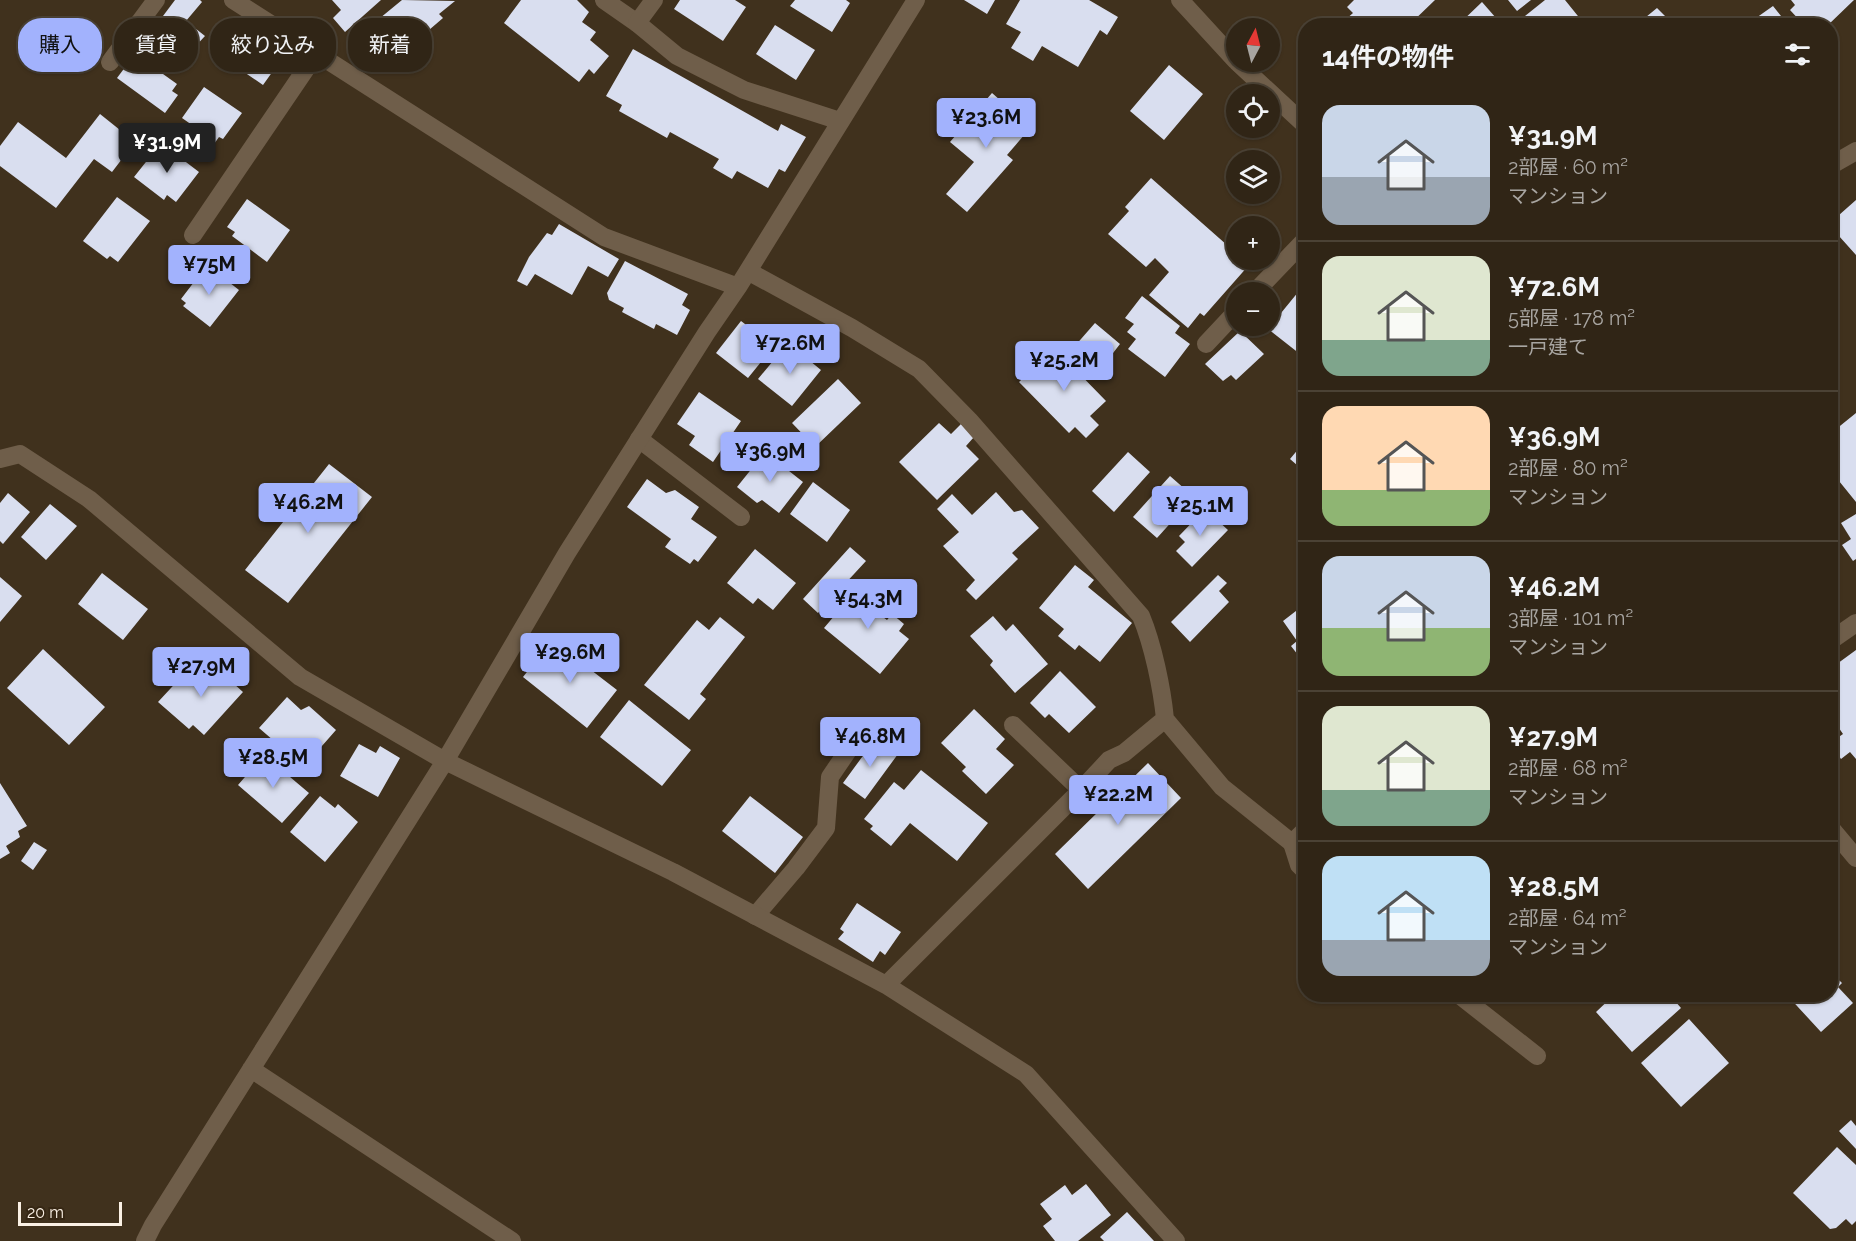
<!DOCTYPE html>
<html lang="ja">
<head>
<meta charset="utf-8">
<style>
  :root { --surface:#302516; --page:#382d1f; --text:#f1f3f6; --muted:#a8a5a1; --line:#4b4235; --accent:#a2b2fd }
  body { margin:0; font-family:Raleway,"Noto Sans JP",sans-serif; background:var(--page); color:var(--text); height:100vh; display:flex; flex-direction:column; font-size:22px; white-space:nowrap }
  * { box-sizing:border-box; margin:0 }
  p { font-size:20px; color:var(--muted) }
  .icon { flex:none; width:33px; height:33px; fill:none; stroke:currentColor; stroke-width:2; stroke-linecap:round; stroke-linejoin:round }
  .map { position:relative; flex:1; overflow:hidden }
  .drawer { position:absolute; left:1298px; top:18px; width:540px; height:984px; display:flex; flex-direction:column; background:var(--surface); border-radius:24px; box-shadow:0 2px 4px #0004,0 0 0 2px var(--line) }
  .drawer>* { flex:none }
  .top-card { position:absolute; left:18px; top:18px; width:570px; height:54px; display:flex; gap:12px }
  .needle { width:39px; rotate:7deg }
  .tools { position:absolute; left:1226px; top:18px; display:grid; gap:12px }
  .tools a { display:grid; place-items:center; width:54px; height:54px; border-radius:50%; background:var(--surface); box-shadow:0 2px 4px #0004,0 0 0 2px var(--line); font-size:30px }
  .scale { position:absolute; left:18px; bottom:15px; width:104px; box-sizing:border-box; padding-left:6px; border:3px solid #fbf1e5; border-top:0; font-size:16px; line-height:21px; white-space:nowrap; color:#fbf1e5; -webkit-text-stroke:4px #362714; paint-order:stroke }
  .price { position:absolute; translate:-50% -51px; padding:0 14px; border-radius:6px; background:var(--accent); color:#111; font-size:20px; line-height:39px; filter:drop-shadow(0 2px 3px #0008) }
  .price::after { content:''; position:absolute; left:50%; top:36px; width:18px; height:14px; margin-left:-9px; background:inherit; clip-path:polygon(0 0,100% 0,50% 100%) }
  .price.selected { background:#222; color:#fff }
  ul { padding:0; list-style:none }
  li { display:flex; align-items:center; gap:18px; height:150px; padding:0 24px }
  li+li { border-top:2px solid var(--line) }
  li span { display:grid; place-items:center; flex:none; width:168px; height:120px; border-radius:18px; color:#555 }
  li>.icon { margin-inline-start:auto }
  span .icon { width:72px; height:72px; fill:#fffc; stroke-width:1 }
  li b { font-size:26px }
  h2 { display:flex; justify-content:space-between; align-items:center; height:72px; padding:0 24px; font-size:26px }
  .tag { padding:0 21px; border-radius:24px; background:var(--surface); box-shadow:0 2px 4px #0004,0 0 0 2px var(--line); font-size:21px; line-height:54px }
  .tag.selected { background:var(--accent); color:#111 }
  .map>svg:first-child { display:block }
  .building { fill:#d9deef }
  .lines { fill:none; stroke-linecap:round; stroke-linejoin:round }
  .lane { stroke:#6f5e4a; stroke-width:18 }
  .street { stroke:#6f5e4a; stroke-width:18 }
  .secondary { stroke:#6f5e4a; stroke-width:18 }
</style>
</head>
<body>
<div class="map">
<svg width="1856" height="1241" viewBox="0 0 1856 1241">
  <rect width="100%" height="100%" fill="#40311d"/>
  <path class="building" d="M 175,0 L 200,0 L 202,2 L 186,21 L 205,36 L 192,50 L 177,38 L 173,43 L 154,28 Z
    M 332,0 L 381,0 L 345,32 L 333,18 L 341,10 Z
    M 402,0 L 455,1 L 439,14 L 443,18 L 401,54 L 374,23 Z
    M 521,0 L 577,0 L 589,12 L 582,22 L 596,32 L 590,40 L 609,56 L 594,74 L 589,69 L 579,82 L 504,23 Z
    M 680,0 L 735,0 L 746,7 L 723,41 L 674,9 Z
    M 795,0 L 846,0 L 850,3 L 832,32 L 790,6 Z
    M 964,0 L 995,0 L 987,14 Z
    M 1020,0 L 1089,0 L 1118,17 L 1107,35 L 1100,30 L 1078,67 L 1042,46 L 1033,61 L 1011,48 L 1021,32 L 1006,24 Z
    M 1354,0 L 1435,0 L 1408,26 L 1349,26 L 1345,20 L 1353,13 L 1347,7 Z
    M 1508,0 L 1531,0 L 1517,11 Z
    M 1545,0 L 1565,0 L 1586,26 L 1533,26 L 1525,16 Z
    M 1791,0 L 1854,0 L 1827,26 L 1814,26 L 1808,19 L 1803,24 L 1790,10 L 1795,5 Z
    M 1482,2 L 1503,26 L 1457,26 Z
    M 1773,6 L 1789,26 L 1759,26 L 1756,18 Z
    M 1657,8 L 1675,26 L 1635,26 Z
    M 775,25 L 815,50 L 796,80 L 756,54 Z
    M 245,30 L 279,53 L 274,61 L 278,64 L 263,85 L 225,59 Z
    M 633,49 L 778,131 L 781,124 L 806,137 L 785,172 L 779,169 L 768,188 L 737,171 L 732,179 L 713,168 L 719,159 L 670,132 L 667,138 L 619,111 L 622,105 L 606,96 Z
    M 135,54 L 177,84 L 172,91 L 178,95 L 165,113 L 117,78 Z
    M 1169,65 L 1203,94 L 1164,140 L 1130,111 Z
    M 204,87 L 242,113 L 223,139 L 219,137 L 214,144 L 190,127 L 192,125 L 182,118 Z
    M 992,93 L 1031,127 L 1007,155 L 1013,160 L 967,212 L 946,194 L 974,162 L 950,142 Z
    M 100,114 L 135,142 L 112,172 L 94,159 L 56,208 L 0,166 L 0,146 L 18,122 L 66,158 Z
    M 161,143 L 199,172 L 176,202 L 167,195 L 164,200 L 134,177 Z
    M 1151,178 L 1236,253 L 1236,260 L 1243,260 L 1249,265 L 1204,316 L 1200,313 L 1188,328 L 1149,295 L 1169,272 L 1155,258 L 1146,267 L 1108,234 L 1129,211 L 1125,207 Z
    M 117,197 L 150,221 L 118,262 L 110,256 L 107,259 L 83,241 Z
    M 247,199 L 290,230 L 267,262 L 232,236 L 235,232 L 227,227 Z
    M 1856,200 L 1856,255 L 1830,226 L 1830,223 Z
    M 559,224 L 619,259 L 608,277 L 588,266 L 572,295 L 535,274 L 527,286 L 517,281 L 529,257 L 547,233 L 552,235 Z
    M 625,261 L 688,294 L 682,305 L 690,310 L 677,335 L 656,324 L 654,329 L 622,312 L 624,308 L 609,300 L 607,293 Z
    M 207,265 L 239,290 L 210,327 L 183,306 L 186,303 L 181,299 Z
    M 1299,291 L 1305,293 L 1305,358 L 1268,329 Z
    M 1142,296 L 1180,326 L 1175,333 L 1190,344 L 1165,377 L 1128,349 L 1136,339 L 1127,332 L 1134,324 L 1125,318 Z
    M 741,321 L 774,346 L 748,378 L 716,353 Z
    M 1095,323 L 1120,344 L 1100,370 L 1074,347 Z
    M 1240,331 L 1264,354 L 1236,380 L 1231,375 L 1223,381 L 1205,364 Z
    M 788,343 L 821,370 L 792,406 L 758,379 Z
    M 1059,344 L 1071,356 L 1067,361 L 1106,401 L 1090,416 L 1099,425 L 1086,438 L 1075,427 L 1069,433 L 1019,382 Z
    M 838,379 L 861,403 L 815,447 L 792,423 Z
    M 699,392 L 741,421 L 713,462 L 689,445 L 695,436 L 677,424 Z
    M 1856,413 L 1856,502 L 1839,481 L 1830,489 L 1830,434 Z
    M 939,423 L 951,434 L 961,424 L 974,437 L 966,446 L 979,459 L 937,500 L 899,462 Z
    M 1305,441 L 1305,472 L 1290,459 Z
    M 765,452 L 803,482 L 779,513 L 762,500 L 757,503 L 737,487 Z
    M 1128,452 L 1150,472 L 1114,512 L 1092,491 Z
    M 329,464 L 372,497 L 288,603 L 245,570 Z
    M 1170,476 L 1194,497 L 1157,538 L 1133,517 Z
    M 647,479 L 666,493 L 675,490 L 699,507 L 691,519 L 717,537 L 698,562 L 694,559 L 690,564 L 665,547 L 671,539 L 627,507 Z
    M 813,482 L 850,510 L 827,542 L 790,514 Z
    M 996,492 L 1014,512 L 1022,510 L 1039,528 L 1012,553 L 1018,559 L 976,600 L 966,590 L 975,580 L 943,546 L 959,532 L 937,509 L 952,494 L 972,515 Z
    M 8,493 L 30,512 L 3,544 L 0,541 L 0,503 Z
    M 50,504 L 77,526 L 46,560 L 21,537 Z
    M 1205,509 L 1228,530 L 1192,567 L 1176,551 L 1185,542 L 1179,536 Z
    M 1856,514 L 1856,559 L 1853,561 L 1842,545 L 1851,539 L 1841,523 Z
    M 850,547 L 866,561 L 818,613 L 803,599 Z
    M 755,549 L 796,583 L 773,610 L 758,598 L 753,604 L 727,583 Z
    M 1075,565 L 1094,580 L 1088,587 L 1132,623 L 1100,662 L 1079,645 L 1075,650 L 1058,636 L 1064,629 L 1039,608 Z
    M 102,573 L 148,609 L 123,640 L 78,604 Z
    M 1218,575 L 1227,583 L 1219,591 L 1229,602 L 1190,642 L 1171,622 Z
    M 0,577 L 22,596 L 0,622 Z
    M 862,583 L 884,602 L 876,612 L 887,620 L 892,614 L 904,624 L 899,631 L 909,639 L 880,674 L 824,628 Z
    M 1305,604 L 1305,664 L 1291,646 L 1297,641 L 1283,621 Z
    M 993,616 L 1006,631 L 1013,624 L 1048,664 L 1015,693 L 990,665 L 993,661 L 970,636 Z
    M 720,617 L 745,637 L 700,694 L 706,699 L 689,720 L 644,685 L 697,620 L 709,630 Z
    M 552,640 L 617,690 L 587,728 L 523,677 Z
    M 43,649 L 105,707 L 69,745 L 7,688 Z
    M 1856,650 L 1856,759 L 1850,752 L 1841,759 L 1830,743 L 1843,734 L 1830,715 L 1830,669 Z
    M 196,661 L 209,673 L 214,666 L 243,692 L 204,735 L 193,725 L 189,729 L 158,702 Z
    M 1060,671 L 1096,707 L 1069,733 L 1049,714 L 1045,718 L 1030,703 Z
    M 287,697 L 301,710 L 309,706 L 336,730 L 307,763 L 284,743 L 281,747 L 259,728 Z
    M 629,700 L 691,750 L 662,786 L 600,737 Z
    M 974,709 L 1005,739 L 996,749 L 1014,765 L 986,794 L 962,771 L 966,767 L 941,743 Z
    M 876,738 L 898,754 L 865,799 L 843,783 Z
    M 359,744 L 376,753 L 380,746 L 400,758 L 378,797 L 340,776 Z
    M 264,755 L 309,793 L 282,823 L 238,785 Z
    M 1148,763 L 1181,798 L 1088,889 L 1055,854 Z
    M 921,770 L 988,823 L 957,861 L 910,823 L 891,846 L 870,829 L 873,826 L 864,819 L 894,782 L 904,790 Z
    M 0,783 L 27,826 L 18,831 L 20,837 L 6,846 L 10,853 L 0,859 Z
    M 320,796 L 335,808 L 338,804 L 358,822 L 325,862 L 290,832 Z
    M 750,796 L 803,837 L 775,873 L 722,831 Z
    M 34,842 L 47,850 L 33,870 L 21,861 Z
    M 857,903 L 901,932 L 885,955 L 880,951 L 873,962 L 838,939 L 844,932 L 840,929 Z
    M 1830,971 L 1842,983 L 1838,987 L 1853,1003 L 1821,1032 L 1786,994 L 1830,994 Z
    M 1615,994 L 1669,994 L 1681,1008 L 1632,1052 L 1596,1012 Z
    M 1689,1019 L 1729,1063 L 1681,1107 L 1641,1063 Z
    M 1851,1120 L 1856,1126 L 1856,1149 L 1839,1131 Z
    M 1837,1147 L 1856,1165 L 1856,1221 L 1852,1225 L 1846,1219 L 1836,1228 L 1830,1229 L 1793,1193 Z
    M 1086,1184 L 1111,1215 L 1078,1241 L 1055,1241 L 1043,1226 L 1052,1219 L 1040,1204 L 1065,1185 L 1072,1195 Z
    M 1127,1212 L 1154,1241 L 1104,1241 L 1100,1237 Z"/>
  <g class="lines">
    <path class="lane" d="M 604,0 L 637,23
      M 1255,292 L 1305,240
      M 1206,344 L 1236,312
      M 639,439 L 741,517
      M 1013,725 L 1081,790
      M 1292,843 L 1299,865 L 1305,871
      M 755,916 L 796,868 L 826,828 L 830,777 L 864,727
      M 1458,994 L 1537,1056"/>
    <path class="street" d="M 233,0 L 604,237 L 738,287
      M 654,0 L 637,23 L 677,56 L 744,90 L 840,121
      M 110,62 L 156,0
      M 1830,166 L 1856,151
      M 193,235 L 316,54
      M 755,275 L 852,328 L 919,369 L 969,420 L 1141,616 C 1153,645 1162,688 1165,719 L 1222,787 L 1292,843 L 1305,830
      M 0,459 L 20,454 L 89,499 L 300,677 L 445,761 L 673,872 L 886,985 L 1026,1074 L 1176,1241
      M 1830,641 L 1856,623
      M 886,985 L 1081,790 L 1109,760 L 1124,753 L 1165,719
      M 251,1069 L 512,1241
      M 145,1241 L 153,1225 L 445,761 L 567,553 L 707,332 L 738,287 L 916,0"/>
    <path class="secondary" d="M 1180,0 L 1236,61
      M 1237,62 L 1305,125
      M 1830,827 L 1856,858"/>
  </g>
</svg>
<div class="tools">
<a><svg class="needle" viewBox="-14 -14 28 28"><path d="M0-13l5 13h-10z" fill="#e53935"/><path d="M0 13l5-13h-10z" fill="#a8a5a1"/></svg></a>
<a><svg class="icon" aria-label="locate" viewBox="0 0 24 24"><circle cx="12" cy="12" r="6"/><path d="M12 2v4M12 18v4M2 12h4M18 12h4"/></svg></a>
<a><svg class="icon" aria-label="layers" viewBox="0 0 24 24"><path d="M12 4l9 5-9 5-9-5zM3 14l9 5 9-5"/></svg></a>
<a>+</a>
<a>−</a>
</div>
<div class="scale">20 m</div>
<b class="price" style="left:986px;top:149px">¥23.6M</b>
<b class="price selected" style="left:167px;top:174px">¥31.9M</b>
<b class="price" style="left:209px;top:296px">¥75M</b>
<b class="price" style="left:790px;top:375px">¥72.6M</b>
<b class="price" style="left:1064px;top:392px">¥25.2M</b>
<b class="price" style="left:770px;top:483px">¥36.9M</b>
<b class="price" style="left:308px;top:534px">¥46.2M</b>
<b class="price" style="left:1200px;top:537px">¥25.1M</b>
<b class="price" style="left:868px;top:630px">¥54.3M</b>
<b class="price" style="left:570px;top:684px">¥29.6M</b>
<b class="price" style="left:201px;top:698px">¥27.9M</b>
<b class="price" style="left:870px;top:768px">¥46.8M</b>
<b class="price" style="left:273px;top:789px">¥28.5M</b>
<b class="price" style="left:1118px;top:826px">¥22.2M</b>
<div class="top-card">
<a class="tag selected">購入</a>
<a class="tag">賃貸</a>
<a class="tag">絞り込み</a>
<a class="tag">新着</a>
</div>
<section class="drawer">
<h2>14件の物件<svg class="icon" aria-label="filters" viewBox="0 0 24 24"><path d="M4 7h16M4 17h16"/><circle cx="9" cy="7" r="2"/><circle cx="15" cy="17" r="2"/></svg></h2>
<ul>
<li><span style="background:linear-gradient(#c9d6e8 60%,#9aa5b1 0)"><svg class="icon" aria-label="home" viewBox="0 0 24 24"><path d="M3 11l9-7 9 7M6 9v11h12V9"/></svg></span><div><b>¥31.9M</b><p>2部屋 · 60 m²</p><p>マンション</p></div></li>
<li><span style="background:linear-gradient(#dfe7d0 70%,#7fa58c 0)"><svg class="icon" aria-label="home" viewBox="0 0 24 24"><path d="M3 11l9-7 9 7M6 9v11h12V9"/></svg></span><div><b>¥72.6M</b><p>5部屋 · 178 m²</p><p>一戸建て</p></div></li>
<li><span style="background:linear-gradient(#ffd9b3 70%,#8fb573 0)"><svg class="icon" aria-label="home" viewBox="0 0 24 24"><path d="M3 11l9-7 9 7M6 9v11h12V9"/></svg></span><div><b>¥36.9M</b><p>2部屋 · 80 m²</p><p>マンション</p></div></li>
<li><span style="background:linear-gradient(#c9d6e8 60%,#8fb573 0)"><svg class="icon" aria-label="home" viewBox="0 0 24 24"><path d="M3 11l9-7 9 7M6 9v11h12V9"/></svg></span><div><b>¥46.2M</b><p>3部屋 · 101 m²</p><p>マンション</p></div></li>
<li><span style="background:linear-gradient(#dfe7d0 70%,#7fa58c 0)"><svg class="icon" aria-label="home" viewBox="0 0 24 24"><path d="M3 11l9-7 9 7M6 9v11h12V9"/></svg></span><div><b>¥27.9M</b><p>2部屋 · 68 m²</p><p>マンション</p></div></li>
<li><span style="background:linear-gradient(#bfe0f5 70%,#9aa5b1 0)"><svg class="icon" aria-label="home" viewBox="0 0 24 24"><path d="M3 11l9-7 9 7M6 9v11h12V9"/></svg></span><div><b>¥28.5M</b><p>2部屋 · 64 m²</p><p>マンション</p></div></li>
</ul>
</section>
</div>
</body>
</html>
